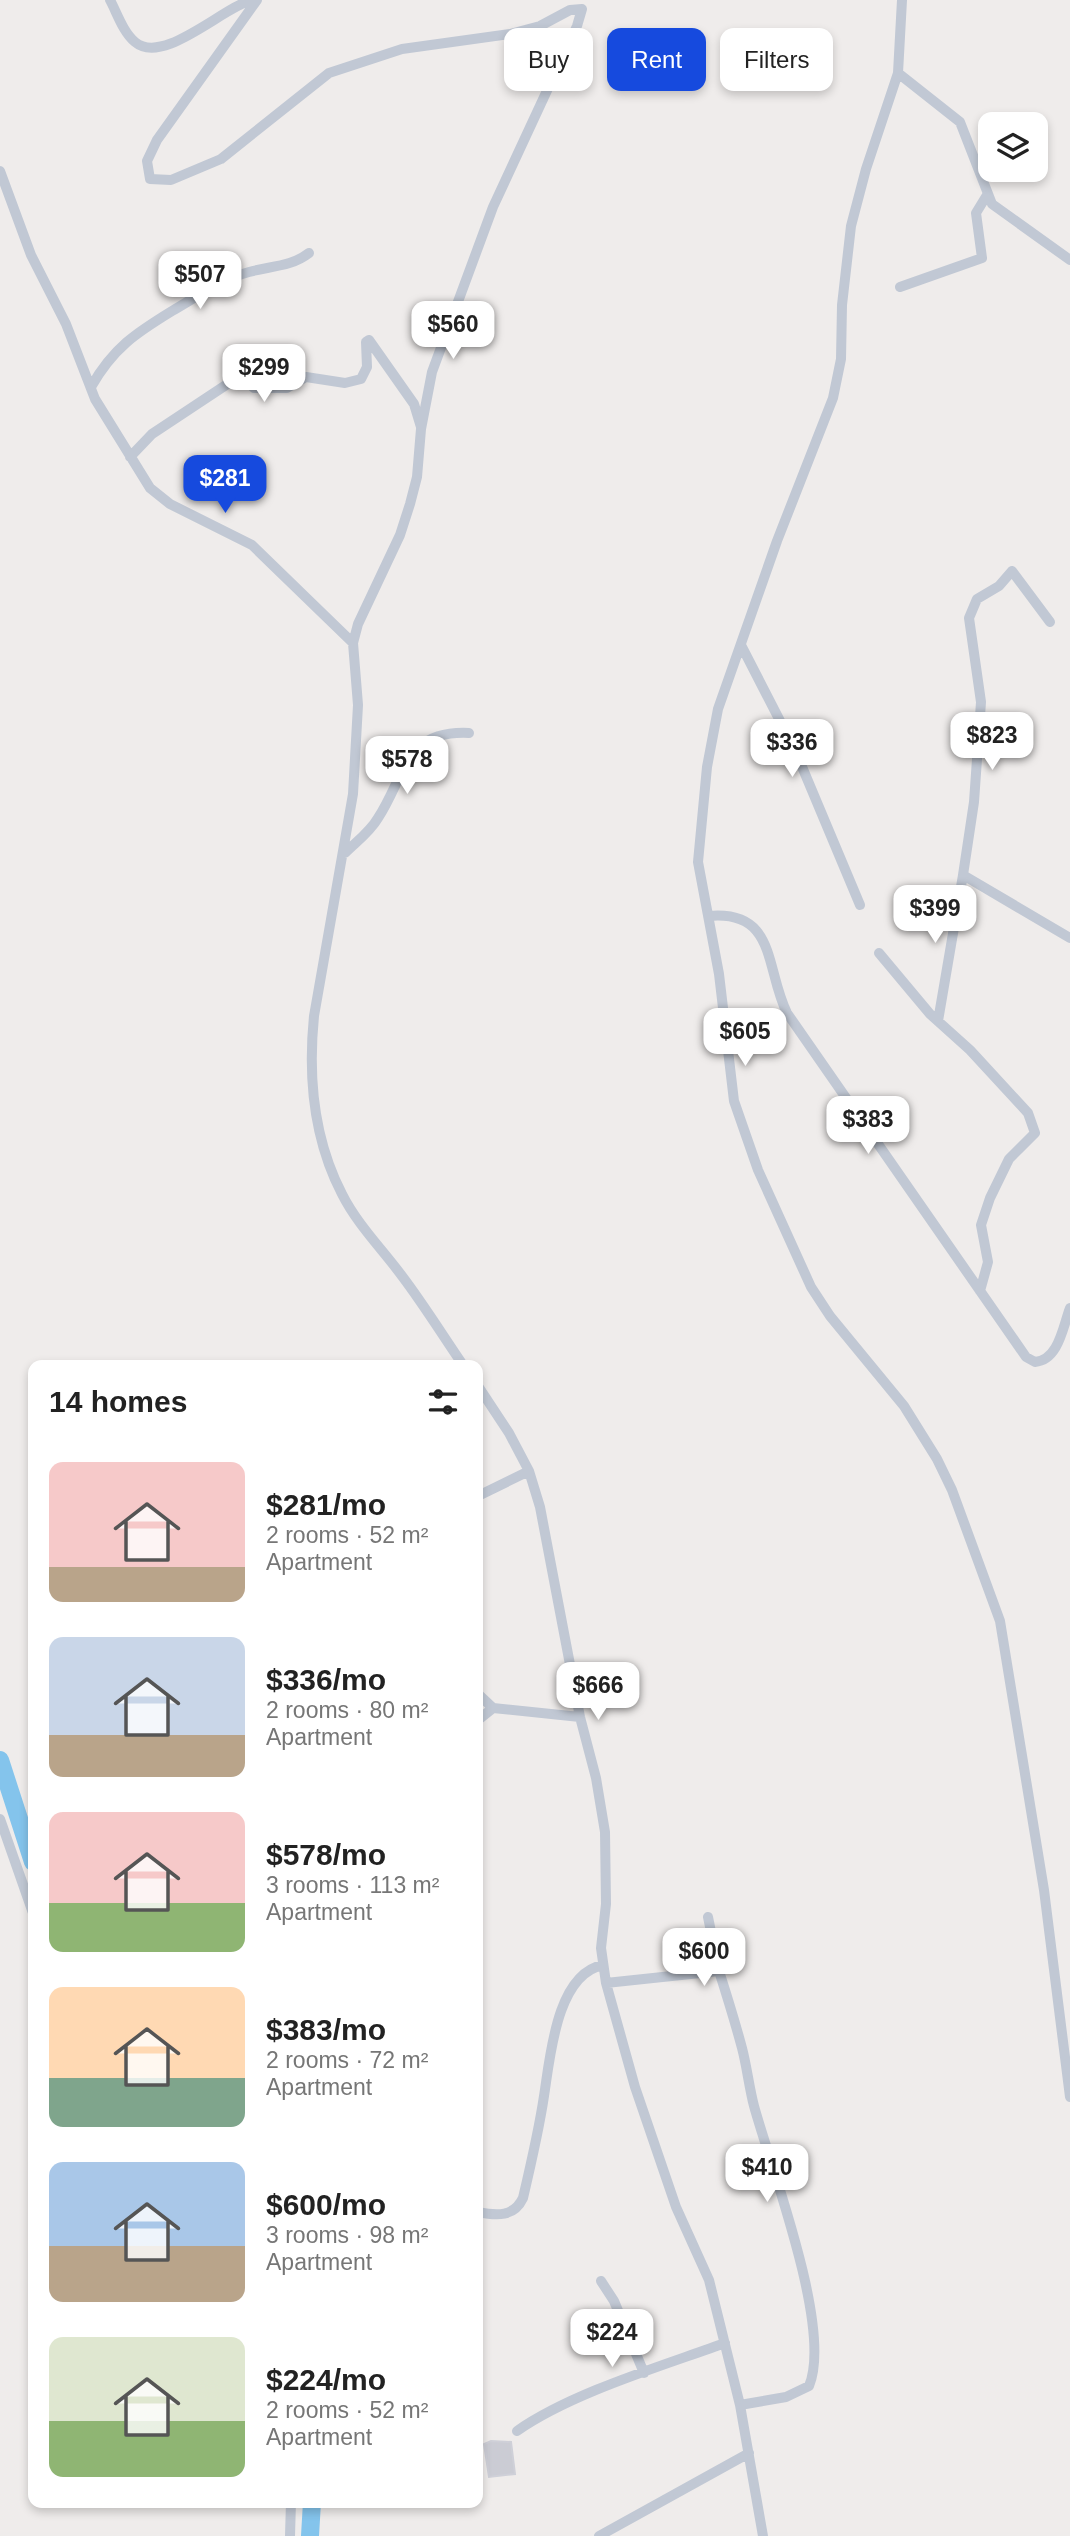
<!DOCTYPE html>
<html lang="en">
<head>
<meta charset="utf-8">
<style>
  :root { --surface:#fff; --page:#f2f2f2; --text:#222; --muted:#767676; --accent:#164ade }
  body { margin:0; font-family:Helvetica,sans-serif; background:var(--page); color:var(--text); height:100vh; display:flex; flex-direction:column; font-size:26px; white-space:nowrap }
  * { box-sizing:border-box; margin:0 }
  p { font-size:23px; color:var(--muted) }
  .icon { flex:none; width:38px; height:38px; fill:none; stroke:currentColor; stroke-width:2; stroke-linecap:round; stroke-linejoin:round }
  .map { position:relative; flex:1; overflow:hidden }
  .details { position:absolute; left:28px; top:1360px; width:455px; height:1148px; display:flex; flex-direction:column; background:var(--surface); border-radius:14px; box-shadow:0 4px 10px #0003 }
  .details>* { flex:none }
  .hud { position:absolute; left:504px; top:28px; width:460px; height:63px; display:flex; gap:14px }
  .controls { position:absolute; left:978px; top:112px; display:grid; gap:14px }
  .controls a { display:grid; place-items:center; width:70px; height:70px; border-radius:14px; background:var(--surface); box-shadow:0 4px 10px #0003; font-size:35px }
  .price { position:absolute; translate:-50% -60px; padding:0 16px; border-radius:14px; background:#fff; color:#222; font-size:23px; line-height:46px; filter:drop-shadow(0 2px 4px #0008) }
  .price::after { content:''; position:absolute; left:50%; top:42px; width:21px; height:16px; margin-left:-10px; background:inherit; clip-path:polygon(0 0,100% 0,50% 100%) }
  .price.current { background:var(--accent); color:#fff }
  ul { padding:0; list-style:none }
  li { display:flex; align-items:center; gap:21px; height:175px; padding:0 21px }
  li span { display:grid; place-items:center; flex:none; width:196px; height:140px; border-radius:14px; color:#555 }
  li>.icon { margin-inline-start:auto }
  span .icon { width:84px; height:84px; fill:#fffc; stroke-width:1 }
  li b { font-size:30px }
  h2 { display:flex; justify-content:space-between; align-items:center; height:84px; padding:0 21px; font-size:30px }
  .tag { padding:0 24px; border-radius:14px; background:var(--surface); box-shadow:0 4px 10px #0003; font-size:24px; line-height:63px }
  .tag.current { background:var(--accent); color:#fff }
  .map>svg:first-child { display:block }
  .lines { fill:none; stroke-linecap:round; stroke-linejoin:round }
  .river { stroke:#84c4ec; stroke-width:18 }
  .building { fill:#cbccd4; stroke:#cfd0d8; stroke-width:2 }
  .minor { stroke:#c1c8d4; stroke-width:10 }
</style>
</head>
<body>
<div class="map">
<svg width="1070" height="2536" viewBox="0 0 1070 2536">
  <rect width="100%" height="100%" fill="#efeceb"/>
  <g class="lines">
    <path class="river" d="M 0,1760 L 33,1862
      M 310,2536 L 312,2502"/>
  </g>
  <path class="building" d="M 491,2441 L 511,2442 L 515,2474 L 489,2477 L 484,2444 Z"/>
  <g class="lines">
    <path class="minor" d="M 110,0 C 117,13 123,32 135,42 C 163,66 223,7 252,0
      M 257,0 L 157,140 L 147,161 L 150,179 L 171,180 L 221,159 L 329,73 L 402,49 L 510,34 L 540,26 L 570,10 L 582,9 L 577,26 L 493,207 L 432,372 L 421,429 L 417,477 L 410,504 L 400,535 L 358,624 L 353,643 L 358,705 L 353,794 L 314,1016 C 308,1076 314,1140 342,1194 C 357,1224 382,1249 402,1276 C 424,1305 443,1336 463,1365
      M 902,0 L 898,73 L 866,169 L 851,226 L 842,305 L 841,359 L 833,398 L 777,541 L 718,709 L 707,767 L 698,862 L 719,974 L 734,1101 L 758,1170 L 811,1287 L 830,1316 L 904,1406 L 937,1459 L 952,1490 L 1000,1621 L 1044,1890 L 1070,2097
      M 898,73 L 960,122 L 992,204 L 1070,260
      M 0,171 L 31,255 L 66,324 L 95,399 L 150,488 L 170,504 L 252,545 L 353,643
      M 900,287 L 982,258 L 976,213 L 987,195
      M 91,387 C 113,348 136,333 172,311 C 198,296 220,280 249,272 C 270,266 291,267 309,253
      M 130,457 L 152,434 L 232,381 L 245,380 L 254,388 L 287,388 L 306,377 L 345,383 L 361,379 L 367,367 L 366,342 L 369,340 L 414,404 L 421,427
      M 1050,622 L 1012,571 L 999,586 L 977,599 L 969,618 L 981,702 L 974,802 L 963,875 L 1070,938
      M 741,645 L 795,750 L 860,905
      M 345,853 C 356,842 370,832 378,818 C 406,775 404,730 469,733
      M 709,916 C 777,910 765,969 787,1013 L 1026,1357 L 1035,1362 C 1059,1360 1063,1326 1070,1308
      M 879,953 L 930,1014 L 970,1050 L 1028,1113 L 1035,1133 L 1009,1159 L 990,1198 L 981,1225 L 988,1262 L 980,1291
      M 938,1021 L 963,875
      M 478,1386 L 509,1433 L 529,1471 L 540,1507 L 580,1717 L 596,1778 L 605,1832 L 606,1904 L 601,1948 L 606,1983 L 635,2087 L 676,2207 L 709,2280 L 740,2405 L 763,2536
      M 478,1496 L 529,1471
      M 478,1694 L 493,1708
      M 478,1720 L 493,1708 L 580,1717
      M 0,1819 L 33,1913
      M 719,1971 C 727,1996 735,2022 742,2048 C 747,2067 749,2087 754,2106 C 771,2168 833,2329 809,2386 L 786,2397 L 740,2405
      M 606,1983 L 719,1971 L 708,1917
      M 478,2212 C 497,2216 514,2217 523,2198 C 531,2164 539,2130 544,2096 C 550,2059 556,1974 603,1965
      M 601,2281 L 614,2301 L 644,2373
      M 517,2431 C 571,2393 662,2366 725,2343
      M 290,2536 L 291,2502
      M 599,2536 L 749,2453"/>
  </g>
</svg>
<div class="controls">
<a><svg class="icon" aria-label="layers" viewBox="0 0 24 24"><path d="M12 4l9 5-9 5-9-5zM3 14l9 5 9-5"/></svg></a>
</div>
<b class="price" style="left:200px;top:311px">$507</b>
<b class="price" style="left:453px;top:361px">$560</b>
<b class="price" style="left:264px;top:404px">$299</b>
<b class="price current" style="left:225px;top:515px">$281</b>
<b class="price" style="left:992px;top:772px">$823</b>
<b class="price" style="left:792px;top:779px">$336</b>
<b class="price" style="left:407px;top:796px">$578</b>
<b class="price" style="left:935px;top:945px">$399</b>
<b class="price" style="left:745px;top:1068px">$605</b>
<b class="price" style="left:868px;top:1156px">$383</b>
<b class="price" style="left:598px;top:1722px">$666</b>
<b class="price" style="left:704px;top:1988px">$600</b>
<b class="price" style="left:767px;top:2204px">$410</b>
<b class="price" style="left:612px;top:2369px">$224</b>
<div class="hud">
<a class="tag">Buy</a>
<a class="tag current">Rent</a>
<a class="tag">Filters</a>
</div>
<section class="details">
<h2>14 homes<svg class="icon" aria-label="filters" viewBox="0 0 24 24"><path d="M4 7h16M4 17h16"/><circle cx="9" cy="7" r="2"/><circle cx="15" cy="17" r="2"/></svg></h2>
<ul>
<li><span style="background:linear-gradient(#f6c9c9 75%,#b9a48a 0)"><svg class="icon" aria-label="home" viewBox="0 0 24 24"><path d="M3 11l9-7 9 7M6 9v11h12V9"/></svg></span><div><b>$281/mo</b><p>2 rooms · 52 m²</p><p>Apartment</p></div></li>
<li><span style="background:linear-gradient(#c9d6e8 70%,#b9a48a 0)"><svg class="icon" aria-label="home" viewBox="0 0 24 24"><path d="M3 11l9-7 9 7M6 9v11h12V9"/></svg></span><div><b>$336/mo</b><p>2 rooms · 80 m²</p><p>Apartment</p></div></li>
<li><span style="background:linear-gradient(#f6c9c9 65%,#8fb573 0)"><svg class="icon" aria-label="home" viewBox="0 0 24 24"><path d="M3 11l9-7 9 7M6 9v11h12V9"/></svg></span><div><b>$578/mo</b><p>3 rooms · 113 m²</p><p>Apartment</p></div></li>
<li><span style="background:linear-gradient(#ffd9b3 65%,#7fa58c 0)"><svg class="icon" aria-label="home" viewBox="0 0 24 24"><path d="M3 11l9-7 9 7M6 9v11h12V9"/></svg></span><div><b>$383/mo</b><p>2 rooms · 72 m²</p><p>Apartment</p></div></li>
<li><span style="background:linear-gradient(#a9c7e8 60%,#b9a48a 0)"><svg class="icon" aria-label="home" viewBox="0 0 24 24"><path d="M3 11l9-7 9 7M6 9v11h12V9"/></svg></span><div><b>$600/mo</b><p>3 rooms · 98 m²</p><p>Apartment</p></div></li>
<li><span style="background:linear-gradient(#dfe7d0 60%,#8fb573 0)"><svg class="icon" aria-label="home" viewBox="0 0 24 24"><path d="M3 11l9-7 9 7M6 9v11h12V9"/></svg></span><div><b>$224/mo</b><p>2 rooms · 52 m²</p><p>Apartment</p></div></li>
</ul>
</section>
</div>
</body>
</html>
